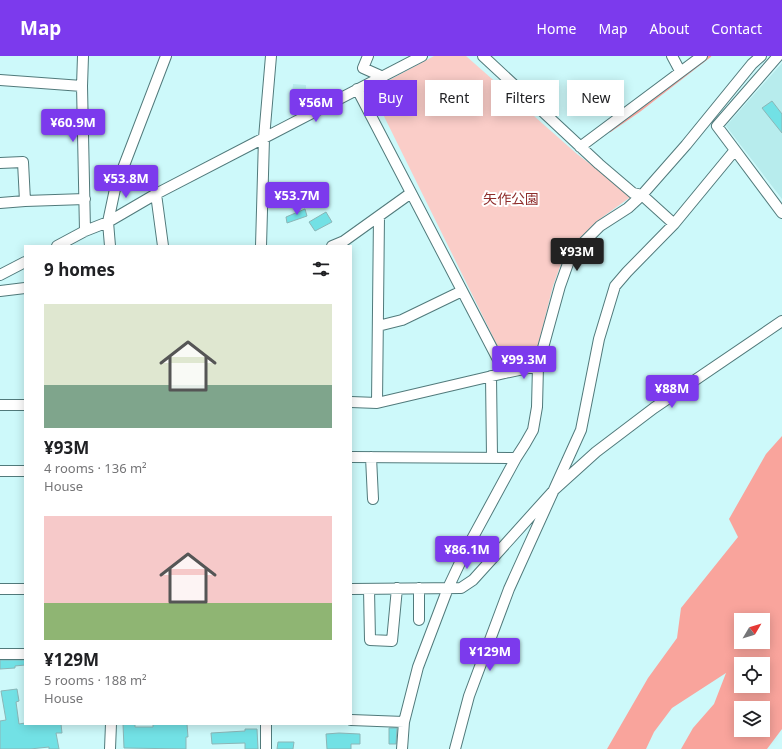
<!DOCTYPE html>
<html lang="en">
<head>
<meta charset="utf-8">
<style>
  :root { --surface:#fff; --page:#f2f2f2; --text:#202124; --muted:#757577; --accent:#7c3aed }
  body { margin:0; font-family:"Noto Sans","Noto Sans JP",sans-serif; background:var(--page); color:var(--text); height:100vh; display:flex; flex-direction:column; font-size:15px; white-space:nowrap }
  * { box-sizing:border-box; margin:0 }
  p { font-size:13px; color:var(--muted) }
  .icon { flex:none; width:22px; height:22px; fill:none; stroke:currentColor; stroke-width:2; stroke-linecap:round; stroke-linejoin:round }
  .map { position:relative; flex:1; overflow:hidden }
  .details { position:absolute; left:24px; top:189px; width:328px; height:480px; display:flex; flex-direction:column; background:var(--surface); border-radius:0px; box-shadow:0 2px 10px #0003 }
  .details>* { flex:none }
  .guide { position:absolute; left:364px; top:24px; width:358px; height:36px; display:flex; gap:8px }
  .needle { width:26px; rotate:52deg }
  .fabs { position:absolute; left:734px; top:557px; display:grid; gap:8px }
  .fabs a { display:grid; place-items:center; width:36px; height:36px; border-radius:0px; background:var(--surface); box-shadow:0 2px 10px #0003; font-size:20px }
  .price { position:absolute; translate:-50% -34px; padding:0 9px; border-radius:4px; background:var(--accent); color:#fff; font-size:13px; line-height:26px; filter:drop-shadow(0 1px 2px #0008) }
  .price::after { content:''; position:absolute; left:50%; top:24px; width:12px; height:9px; margin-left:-6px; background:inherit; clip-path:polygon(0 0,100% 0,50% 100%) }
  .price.current { background:#222; color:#fff }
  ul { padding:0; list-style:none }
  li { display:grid; align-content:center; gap:8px; height:212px; padding:0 20px }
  li span { display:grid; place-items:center; height:124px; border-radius:0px; color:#555 }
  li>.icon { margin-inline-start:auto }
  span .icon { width:72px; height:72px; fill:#fffc; stroke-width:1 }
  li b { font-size:17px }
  h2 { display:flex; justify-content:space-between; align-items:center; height:48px; padding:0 20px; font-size:17px }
  .tag { padding:0 14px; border-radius:0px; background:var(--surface); box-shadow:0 2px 10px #0003; font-size:14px; line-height:36px }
  .tag.current { background:var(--accent); color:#fff }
  header { display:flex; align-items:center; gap:24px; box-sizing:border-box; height:56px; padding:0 20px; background:var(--accent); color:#fff }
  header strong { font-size:19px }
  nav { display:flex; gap:22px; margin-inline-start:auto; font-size:14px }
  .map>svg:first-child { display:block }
  .built { fill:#b7eced }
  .green { fill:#facdc8 }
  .water { fill:#f9a49c; fill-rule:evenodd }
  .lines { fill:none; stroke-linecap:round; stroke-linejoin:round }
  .stream { stroke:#f9a49c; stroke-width:2.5 }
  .building { fill:#72e1e5; stroke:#8bb6b7 }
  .minor-casing { stroke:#517a7b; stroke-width:12 }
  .minor { stroke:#fff; stroke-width:10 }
  .labels { text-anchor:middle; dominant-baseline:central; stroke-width:4; stroke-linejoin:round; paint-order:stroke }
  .park-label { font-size:14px; fill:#8e2d2b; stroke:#fff }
</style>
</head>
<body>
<header>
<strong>Map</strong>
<nav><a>Home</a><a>Map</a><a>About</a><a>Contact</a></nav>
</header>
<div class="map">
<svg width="782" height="693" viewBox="0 0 782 693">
  <rect width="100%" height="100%" fill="#cdf9fa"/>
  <path class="built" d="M 782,7 L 782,143 L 726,70 Z
    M 293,28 L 306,29 L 306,51 L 291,49 Z"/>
  <path class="green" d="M 434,0 L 466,0 L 577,98 L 632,140 L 597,165 L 565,197 L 553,230 L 534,305 L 507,309 L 371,34 Z"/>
  <path class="water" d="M 782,380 L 782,673 L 767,693 L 681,693 L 693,672 L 714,648 L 726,617 L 672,652 L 654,676 L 646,693 L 607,693 L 648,622 L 677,582 L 681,552 L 738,481 L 729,463 L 766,398 ZM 741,564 L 763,564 L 763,586 L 741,586 ZM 741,608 L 763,608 L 763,630 L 741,630 ZM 741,652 L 763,652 L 763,674 L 741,674 Z"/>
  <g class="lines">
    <path class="stream" d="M 610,75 L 639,55 L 710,0"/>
  </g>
  <path class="building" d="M 772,45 L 782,58 L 782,77 L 762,52 Z
    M 305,153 L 307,160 L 287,167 L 286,161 Z
    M 326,156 L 332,166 L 315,175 L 309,166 Z
    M 0,604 L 25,604 L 25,609 L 15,610 L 15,612 L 0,613 Z
    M 17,633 L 19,645 L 16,646 L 19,668 L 25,667 L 25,668 L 61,668 L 62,677 L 56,677 L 59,693 L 49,693 L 49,691 L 30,693 L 0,693 L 0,665 L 6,664 L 1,635 Z
    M 123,668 L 135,668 L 135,671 L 153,671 L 153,668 L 187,668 L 188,681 L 186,681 L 186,693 L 124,692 Z
    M 389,672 L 397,672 L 396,688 L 389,688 Z
    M 245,673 L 257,673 L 258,693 L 245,693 L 245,687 L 212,688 L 211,677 L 245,675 Z
    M 339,677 L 360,678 L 360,688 L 351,688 L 351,693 L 327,693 L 326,678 Z
    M 278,686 L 294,686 L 293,693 L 277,693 Z"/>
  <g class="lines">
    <g class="minor-casing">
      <path id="minor" d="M 83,0 L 82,30 L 85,175
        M 368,0 L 363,12 L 381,20
        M 483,0 L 599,108 L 633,137 L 642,139 L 674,168
        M 672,0 L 680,15
        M 0,24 L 82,30
        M 357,33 L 505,317
        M 580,91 L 702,0
        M 735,94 L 782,157
        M 0,107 L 23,106 L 25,145 L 85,143
        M 156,138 L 163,190
        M 0,147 L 25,145
        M 57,190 L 85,175 L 108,166 L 156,138 L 422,0
        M 110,190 L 108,166 L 115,133 L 166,0
        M 261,190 L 264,82 L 271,0
        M 332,190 L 344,185 L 411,137
        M 0,219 L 25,206
        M 0,235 L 25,232
        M 378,270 L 402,264 L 462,235
        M 491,320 L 492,401
        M 351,346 L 377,347 L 505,317 L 538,310
        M 377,347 L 379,160
        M 0,349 L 25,349
        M 351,401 L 516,402 L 525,388 L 533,374 L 537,351 L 538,310 L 560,230 L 571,199 L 600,170 L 628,152 L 642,139 L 686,89 L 752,8 L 761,0
        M 371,401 L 373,443
        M 0,415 L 25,415
        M 419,532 L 419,564
        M 0,533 L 25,533
        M 351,533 L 461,532 L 473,524 L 555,433 L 596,396 L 654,352 L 782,265
        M 369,533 L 370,584 L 392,585 L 397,532
        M 0,598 L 25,598
        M 351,664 L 404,666
        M 110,693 L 111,668
        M 266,693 L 266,668
        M 402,693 L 404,666 L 418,611 L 448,532 L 466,494 L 516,402
        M 455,693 L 469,640 L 509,533 L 581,374 L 599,283 L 615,230 L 627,216 L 674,168 L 735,94 L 717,70 L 778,0"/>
    </g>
    <use href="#minor" class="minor"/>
  </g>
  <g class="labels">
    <g class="park-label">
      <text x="511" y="142">矢作公園</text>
    </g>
  </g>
</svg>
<div class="fabs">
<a><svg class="needle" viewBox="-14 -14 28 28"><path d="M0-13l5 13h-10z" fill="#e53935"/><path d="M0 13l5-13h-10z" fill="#757577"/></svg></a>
<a><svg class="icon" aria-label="locate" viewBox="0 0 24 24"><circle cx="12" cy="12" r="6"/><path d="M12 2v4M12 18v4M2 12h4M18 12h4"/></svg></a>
<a><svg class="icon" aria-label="layers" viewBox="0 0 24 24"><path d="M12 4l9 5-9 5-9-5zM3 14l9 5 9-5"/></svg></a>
</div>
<b class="price" style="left:316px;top:67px">¥56M</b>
<b class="price" style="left:73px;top:87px">¥60.9M</b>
<b class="price" style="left:126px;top:143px">¥53.8M</b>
<b class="price" style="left:297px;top:160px">¥53.7M</b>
<b class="price current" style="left:577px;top:216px">¥93M</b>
<b class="price" style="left:524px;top:324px">¥99.3M</b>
<b class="price" style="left:672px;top:353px">¥88M</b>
<b class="price" style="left:467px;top:514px">¥86.1M</b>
<b class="price" style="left:490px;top:616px">¥129M</b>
<div class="guide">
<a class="tag current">Buy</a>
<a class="tag">Rent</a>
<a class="tag">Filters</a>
<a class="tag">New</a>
</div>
<section class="details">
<h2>9 homes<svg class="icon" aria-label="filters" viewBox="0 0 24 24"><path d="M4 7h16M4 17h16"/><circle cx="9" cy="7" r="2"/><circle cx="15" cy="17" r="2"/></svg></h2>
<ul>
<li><span style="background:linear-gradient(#dfe7d0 65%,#7fa58c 0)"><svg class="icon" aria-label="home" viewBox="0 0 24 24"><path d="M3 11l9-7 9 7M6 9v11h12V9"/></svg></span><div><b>¥93M</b><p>4 rooms · 136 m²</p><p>House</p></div></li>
<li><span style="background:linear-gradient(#f6c9c9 70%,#8fb573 0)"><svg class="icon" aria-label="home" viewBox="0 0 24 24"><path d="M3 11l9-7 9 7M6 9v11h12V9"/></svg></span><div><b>¥129M</b><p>5 rooms · 188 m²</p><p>House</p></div></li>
</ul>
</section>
</div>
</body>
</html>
